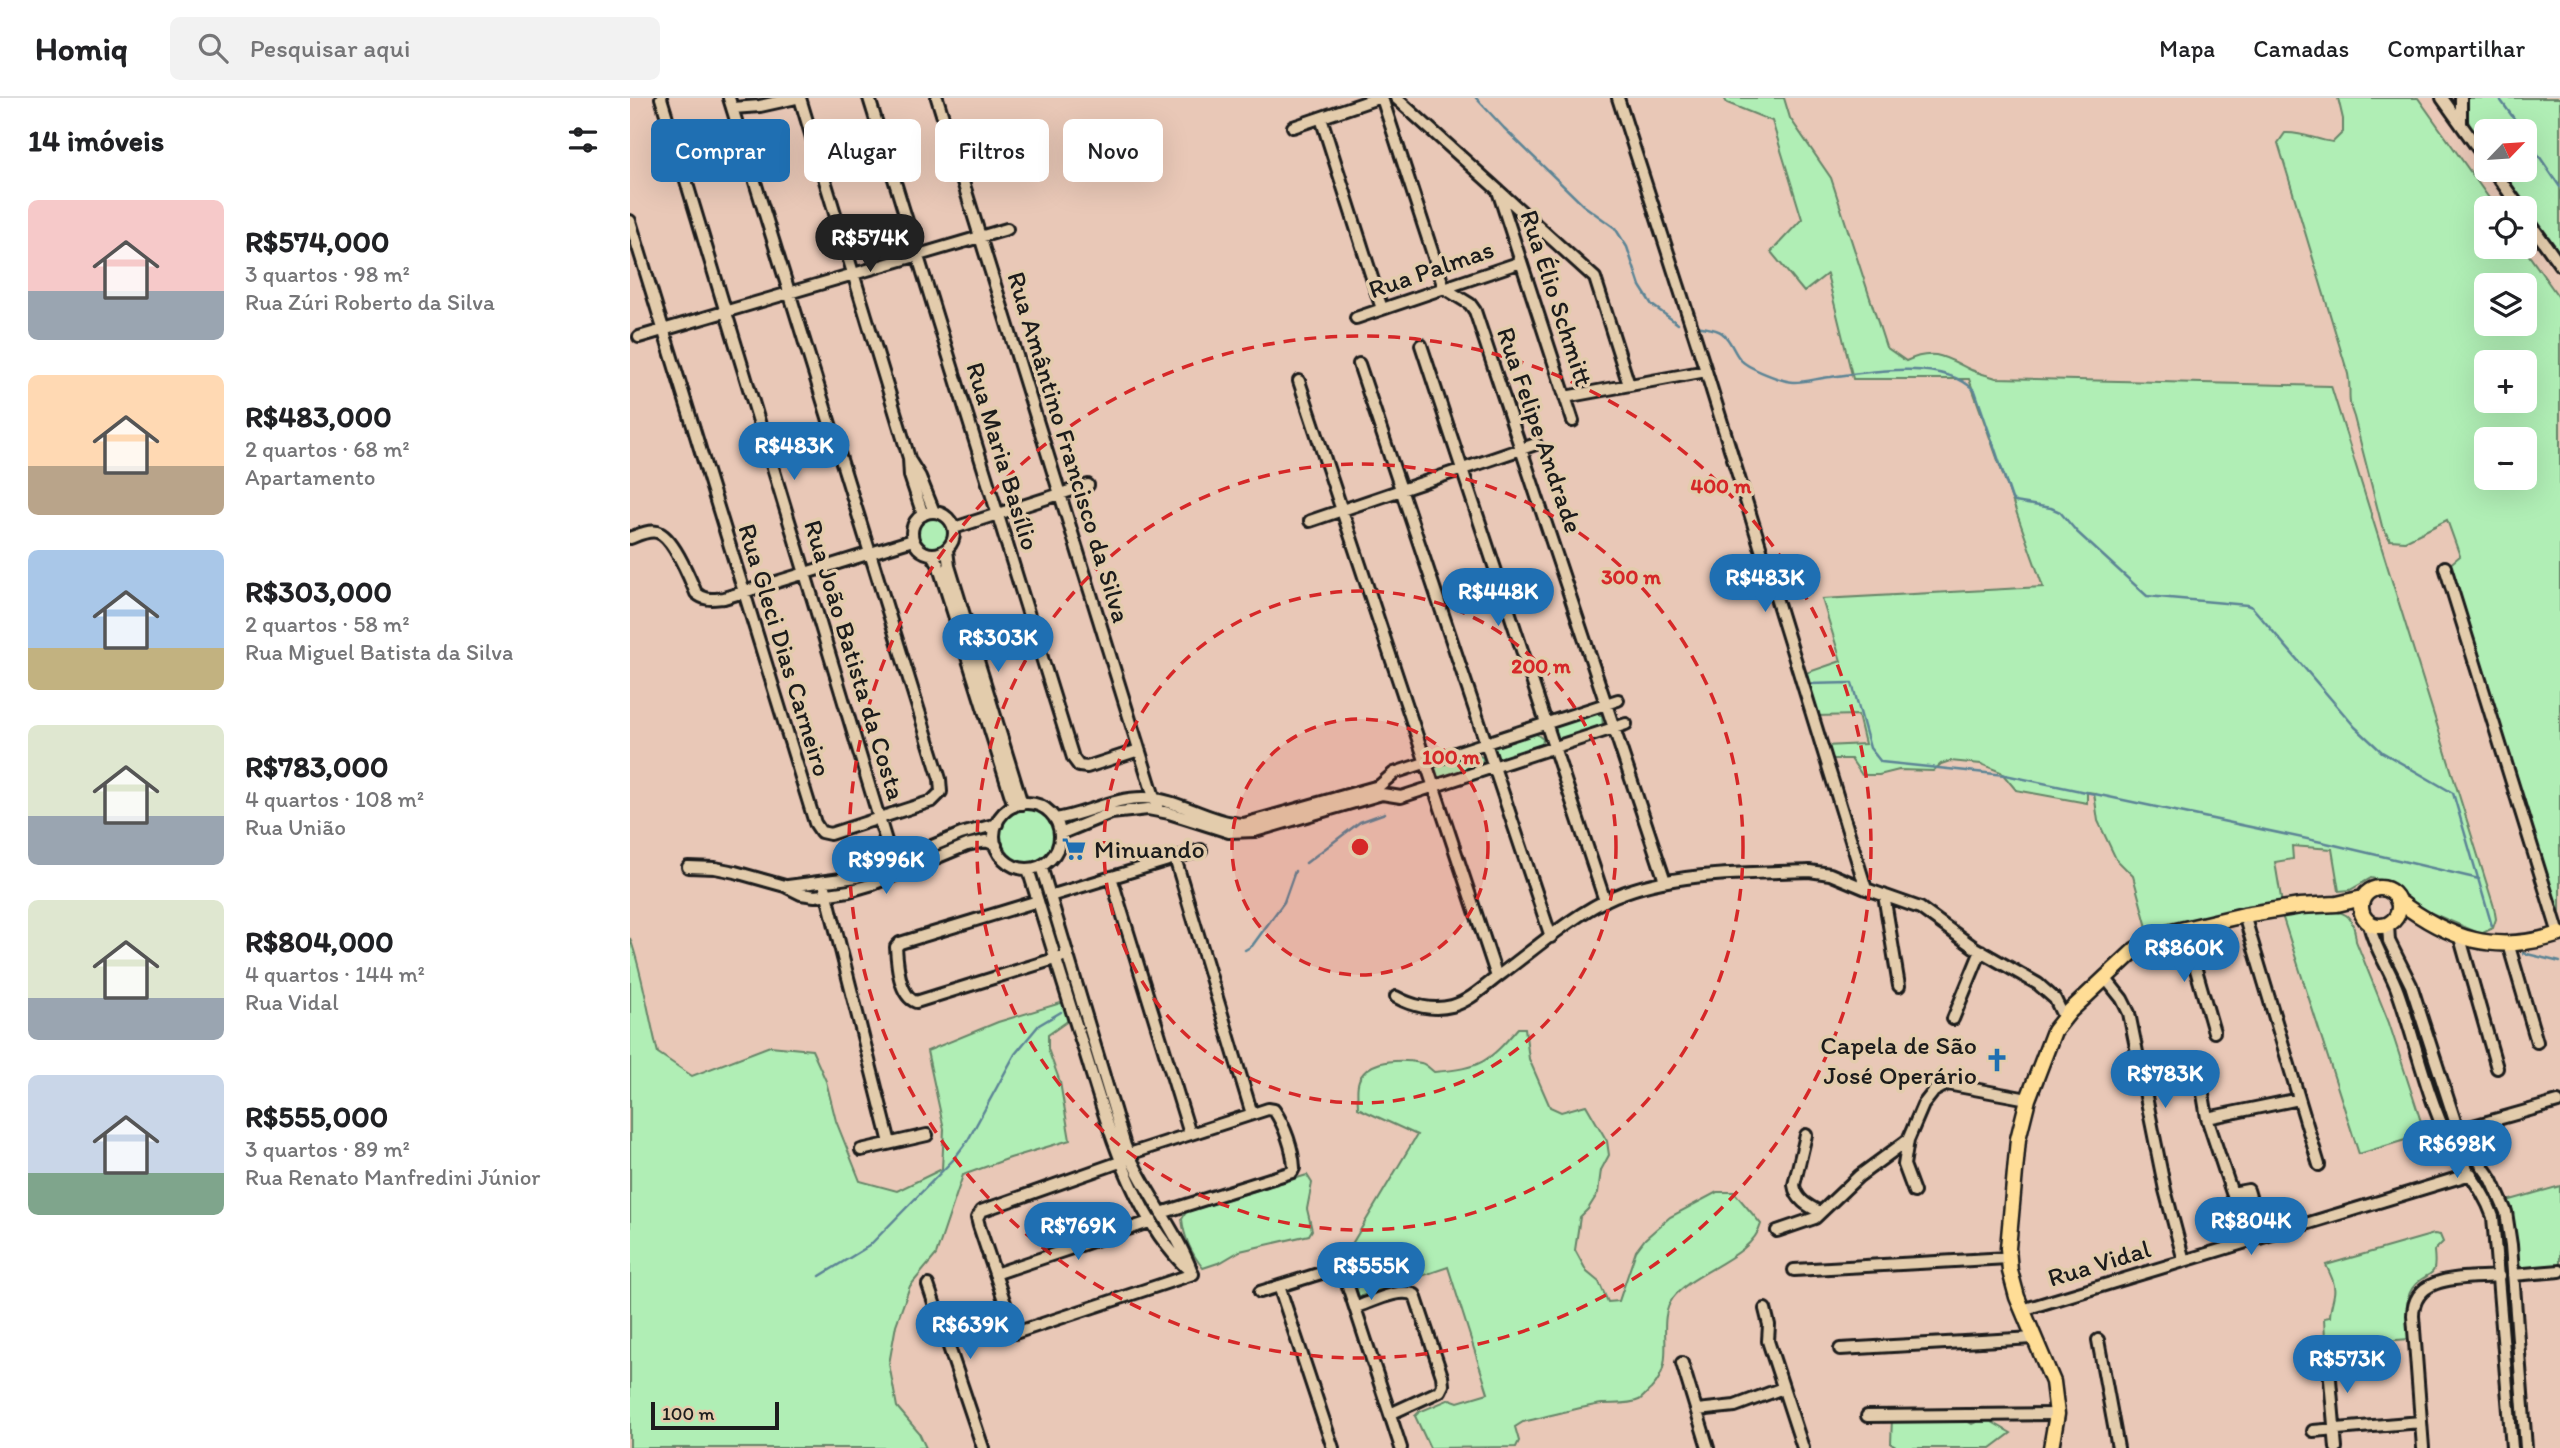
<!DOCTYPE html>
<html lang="pt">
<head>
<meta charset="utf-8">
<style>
  :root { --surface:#fff; --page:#f2f2f2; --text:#202124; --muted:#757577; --line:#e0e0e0; --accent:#1f6fb2 }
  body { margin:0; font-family:Itim,sans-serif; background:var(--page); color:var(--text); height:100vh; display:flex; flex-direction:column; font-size:26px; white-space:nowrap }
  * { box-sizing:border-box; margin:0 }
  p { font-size:23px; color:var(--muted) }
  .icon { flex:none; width:38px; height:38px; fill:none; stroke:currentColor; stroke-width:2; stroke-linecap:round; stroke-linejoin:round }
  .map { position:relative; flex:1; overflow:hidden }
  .side { display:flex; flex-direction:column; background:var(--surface); width:630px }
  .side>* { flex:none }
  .banner { position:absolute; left:21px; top:21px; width:665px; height:63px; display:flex; gap:14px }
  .needle { width:46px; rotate:65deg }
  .buttons { position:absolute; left:1844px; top:21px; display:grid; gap:14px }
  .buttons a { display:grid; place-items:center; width:63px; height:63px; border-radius:10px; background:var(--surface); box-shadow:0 7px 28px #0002; font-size:35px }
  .scale { position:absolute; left:21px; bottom:18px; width:128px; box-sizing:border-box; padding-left:7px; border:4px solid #1c1c1c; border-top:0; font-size:19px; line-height:24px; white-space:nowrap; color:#1c1c1c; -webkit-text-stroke:5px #e3ccac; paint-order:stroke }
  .price { position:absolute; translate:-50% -60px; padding:0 16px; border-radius:24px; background:var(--accent); color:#fff; font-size:23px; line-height:46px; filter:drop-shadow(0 2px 4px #0008) }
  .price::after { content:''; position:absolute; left:50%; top:42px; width:21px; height:16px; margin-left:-10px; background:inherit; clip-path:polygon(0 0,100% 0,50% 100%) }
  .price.current { background:#222; color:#fff }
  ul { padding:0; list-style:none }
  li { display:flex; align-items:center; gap:21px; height:175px; padding:0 28px }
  li span { display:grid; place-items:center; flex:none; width:196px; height:140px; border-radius:10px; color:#555 }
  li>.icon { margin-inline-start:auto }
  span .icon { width:84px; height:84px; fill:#fffc; stroke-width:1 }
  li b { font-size:30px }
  h2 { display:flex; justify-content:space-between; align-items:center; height:84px; padding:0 28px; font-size:30px }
  .chip { padding:0 24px; border-radius:10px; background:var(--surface); box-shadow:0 7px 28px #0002; font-size:24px; line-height:63px }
  .chip.current { background:var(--accent); color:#fff }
  header { display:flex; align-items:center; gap:42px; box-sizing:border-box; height:98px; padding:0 35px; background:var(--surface); border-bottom:2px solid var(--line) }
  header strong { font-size:33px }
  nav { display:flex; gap:38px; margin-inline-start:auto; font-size:24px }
  .search { width:490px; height:63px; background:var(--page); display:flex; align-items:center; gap:18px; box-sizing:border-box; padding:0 24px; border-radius:10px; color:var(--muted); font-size:26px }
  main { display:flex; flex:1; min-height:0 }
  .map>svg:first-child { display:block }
  .green { fill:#b0eeb5; stroke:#668568; stroke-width:2; fill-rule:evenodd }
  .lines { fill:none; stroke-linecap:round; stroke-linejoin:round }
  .stream { stroke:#5b8495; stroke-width:2.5 }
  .minor-casing { stroke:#1c1c1c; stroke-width:16 }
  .major-casing { stroke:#1c1c1c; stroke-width:19 }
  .minor { stroke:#e3ccac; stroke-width:10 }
  .major { stroke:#ffdd96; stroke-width:14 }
  .ring { fill:none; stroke:#d62828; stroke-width:3.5; stroke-dasharray:12 9 }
  .labels { text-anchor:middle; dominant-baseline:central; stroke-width:7; stroke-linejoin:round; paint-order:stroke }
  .street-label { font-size:26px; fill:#1c1c1c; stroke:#e3ccac }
  .poi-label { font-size:26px; fill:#1c1c1c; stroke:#e3ccac; text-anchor:start }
  .centre { fill:#d62828; stroke:#e3ccac; stroke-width:3.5 }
  .ring-label { font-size:21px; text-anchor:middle; font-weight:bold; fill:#d62828; stroke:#e3ccac; stroke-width:7; stroke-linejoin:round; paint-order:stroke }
</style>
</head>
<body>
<header>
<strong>Homiq</strong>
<div class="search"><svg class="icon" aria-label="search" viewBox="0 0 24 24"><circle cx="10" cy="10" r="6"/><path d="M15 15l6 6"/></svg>Pesquisar aqui</div>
<nav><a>Mapa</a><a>Camadas</a><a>Compartilhar</a></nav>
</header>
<main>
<section class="side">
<h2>14 imóveis<svg class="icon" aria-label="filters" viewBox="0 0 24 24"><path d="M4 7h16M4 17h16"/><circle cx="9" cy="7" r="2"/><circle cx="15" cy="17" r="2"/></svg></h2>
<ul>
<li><span style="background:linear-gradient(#f6c9c9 65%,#9aa5b1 0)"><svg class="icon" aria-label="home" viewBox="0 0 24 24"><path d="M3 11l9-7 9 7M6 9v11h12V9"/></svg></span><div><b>R$574,000</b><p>3 quartos · 98 m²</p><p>Rua Zúri Roberto da Silva</p></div></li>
<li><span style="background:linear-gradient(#ffd9b3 65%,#b9a48a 0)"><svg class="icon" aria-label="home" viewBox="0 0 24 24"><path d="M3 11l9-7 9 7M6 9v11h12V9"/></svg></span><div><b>R$483,000</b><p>2 quartos · 68 m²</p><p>Apartamento</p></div></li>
<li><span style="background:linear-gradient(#a9c7e8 70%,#c2b280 0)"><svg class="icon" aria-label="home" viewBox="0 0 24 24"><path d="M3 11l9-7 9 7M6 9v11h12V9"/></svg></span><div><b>R$303,000</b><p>2 quartos · 58 m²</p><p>Rua Miguel Batista da Silva</p></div></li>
<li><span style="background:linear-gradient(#dfe7d0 65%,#9aa5b1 0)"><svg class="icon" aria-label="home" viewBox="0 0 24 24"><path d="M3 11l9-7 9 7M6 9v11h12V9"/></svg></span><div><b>R$783,000</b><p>4 quartos · 108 m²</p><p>Rua União</p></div></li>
<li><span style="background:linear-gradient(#dfe7d0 70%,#9aa5b1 0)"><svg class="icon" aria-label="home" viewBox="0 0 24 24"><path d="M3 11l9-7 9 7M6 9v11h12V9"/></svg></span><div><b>R$804,000</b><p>4 quartos · 144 m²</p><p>Rua Vidal</p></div></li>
<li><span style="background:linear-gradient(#c9d6e8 70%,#7fa58c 0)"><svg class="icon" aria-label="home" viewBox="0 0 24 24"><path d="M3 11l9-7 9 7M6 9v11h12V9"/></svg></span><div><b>R$555,000</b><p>3 quartos · 89 m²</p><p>Rua Renato Manfredini Júnior</p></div></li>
</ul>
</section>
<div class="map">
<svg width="1930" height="1350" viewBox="0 0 1930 1350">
  <rect width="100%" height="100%" fill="#e9c8b7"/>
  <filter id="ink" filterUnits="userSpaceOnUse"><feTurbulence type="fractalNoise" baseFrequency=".0143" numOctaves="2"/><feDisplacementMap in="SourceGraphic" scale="14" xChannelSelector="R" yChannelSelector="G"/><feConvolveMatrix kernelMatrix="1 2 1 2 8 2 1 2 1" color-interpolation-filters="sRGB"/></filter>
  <g filter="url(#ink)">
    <path class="green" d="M 1094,0 L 1154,0 L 1160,20 L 1201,80 L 1256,249 L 1276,263 C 1303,250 1315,259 1339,271 C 1347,275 1357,277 1366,280 L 1701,288 L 1864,809 L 1866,821 L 1863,830 L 1851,836 L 1792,811 L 1759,784 L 1741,780 L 1720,792 L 1709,793 L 1702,751 L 1662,748 L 1663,761 L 1645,764 L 1652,806 L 1518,833 L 1503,778 L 1486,761 L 1468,723 L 1464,695 L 1457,694 L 1457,705 L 1386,692 L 1371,674 L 1351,666 L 1320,663 L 1311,666 L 1303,673 L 1269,672 L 1249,677 L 1232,677 L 1221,661 L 1200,661 L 1195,648 L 1235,646 L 1228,617 L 1187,618 L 1173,576 L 1211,563 L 1192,501 L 1413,489 L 1339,281 L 1223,281 L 1197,176 L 1174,194 L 1141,154 L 1172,121 L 1142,23 L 1097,5 Z
      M 1708,0 L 1788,0 L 1866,110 L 1857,110 L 1857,149 L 1893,149 L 1930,201 L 1930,830 L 1818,468 L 1830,458 L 1817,422 L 1775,443 L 1760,442 L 1752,428 L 1724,319 C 1716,299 1722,295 1718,276 L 1648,45 L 1655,35 C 1673,34 1686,42 1703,44 L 1713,34 L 1713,21 ZM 1857,187 L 1895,187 L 1895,226 L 1857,226 ZM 1857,264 L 1895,264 L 1895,303 L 1857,303 ZM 1857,341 L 1895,341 L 1895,380 L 1857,380 Z
      M 1838,0 L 1930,0 L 1930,158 L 1868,72 L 1895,72 L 1895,33 L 1857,33 L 1857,56 C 1843,37 1833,24 1838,0 Z
      M288 434a17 17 0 1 1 34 0a17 17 0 1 1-34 0Z
      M 966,615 L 972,618 L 973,628 L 932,644 L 925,640 L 924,631 L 926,629 Z
      M 905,635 L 913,641 L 912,648 L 871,664 L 867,662 L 863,651 L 865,649 Z
      M 844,654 L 853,660 L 852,667 L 811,683 L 807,682 L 802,671 L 805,668 Z
      M371 737a27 27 0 1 1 54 0a27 27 0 1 1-54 0Z
      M 1683,812 C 1711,814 1723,810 1726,843 L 1759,925 L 1795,1036 L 1729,1056 L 1652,817 Z
      M 0,840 C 13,877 18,916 28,955 L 62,978 L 140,948 L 182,952 L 196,983 L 206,1023 L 230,1083 L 267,1093 L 312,1071 L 314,1031 L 297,953 L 368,924 L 434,904 L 439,922 L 418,937 L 418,951 L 430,984 L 440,1042 L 380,1060 L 333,1077 L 306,1157 L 280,1188 L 266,1227 L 259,1266 L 267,1309 L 289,1335 L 296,1350 L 0,1350 Z
      M 888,930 L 895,930 L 899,961 L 920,1009 L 931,1014 L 956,1007 L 977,1043 L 979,1057 L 971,1072 L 968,1095 L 958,1111 L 950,1119 L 945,1152 L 957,1174 L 969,1184 L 978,1204 L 989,1203 L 1006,1153 L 1015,1141 L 1040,1119 L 1087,1094 L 1104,1094 L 1131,1126 C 1122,1160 1063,1173 1043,1200 C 1024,1226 1049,1262 1021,1291 C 1017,1294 1013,1300 1009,1302 C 999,1307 983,1305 972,1306 C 945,1310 919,1318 893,1324 L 885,1329 L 889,1343 L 886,1349 L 800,1350 L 785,1318 L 789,1314 L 820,1301 L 828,1304 L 858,1295 L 818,1169 L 729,1199 L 716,1156 L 787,1037 L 728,1010 C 728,1000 725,985 732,977 C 743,961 773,961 791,965 C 796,966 800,971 804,974 C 851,970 858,965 888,930 Z
      M 677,1077 L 682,1085 L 677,1111 L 682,1132 L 679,1137 L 610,1153 L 591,1164 L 573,1170 C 561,1155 554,1140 552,1121 L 556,1114 Z
      M 1930,1088 L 1930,1168 L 1887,1172 L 1877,1103 Z
      M 1804,1136 L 1810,1137 L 1813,1144 L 1804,1153 C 1807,1183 1800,1171 1785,1187 C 1772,1200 1778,1225 1779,1241 L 1704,1247 L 1703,1240 L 1695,1241 L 1694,1220 L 1700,1219 C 1700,1210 1703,1204 1704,1196 C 1706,1186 1700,1176 1696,1167 Z
      M 1329,1319 L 1342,1326 L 1355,1320 L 1381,1335 L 1361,1350 L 1268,1350 L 1261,1346 L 1262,1320 Z"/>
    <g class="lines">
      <path class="stream" d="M 846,0 L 874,30 L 953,107 L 985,130 L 997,149 L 1010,188 L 1022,207 L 1048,226
        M 1869,0 L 1893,33
        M 1895,37 L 1930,89
        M 1067,228 C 1075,230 1086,230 1092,235 C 1101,242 1103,253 1110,261 C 1117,270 1153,284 1164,284 C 1176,284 1189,280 1201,279 C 1241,273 1315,261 1345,293 L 1382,401 L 1385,404 L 1421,410 L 1430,414 L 1447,434 L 1517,498 L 1617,507 L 1622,509 L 1725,629 L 1752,654 L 1823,695 L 1862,828
        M 1177,586 L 1222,585 L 1240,650 L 1251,664 L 1375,677 L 1696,745 L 1849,781
        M 676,765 L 730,724 L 755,715
        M 615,852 L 622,848 L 654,804 L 665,773
        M 1893,855 L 1930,864
        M 190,1178 L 239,1148 L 323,1062 L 338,1042 L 385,956 L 409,927 L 431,914"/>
      <g class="minor-casing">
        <path id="minor" d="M 31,0 L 266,776
          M 170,0 L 279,360 L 280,378 L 293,417
          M 239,0 L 443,660 L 449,668 L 457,669 L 509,652
          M 307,0 L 528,712
          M 752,0 L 814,190 L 840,206 L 845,213 L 1035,783
          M 766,0 L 965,180 L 999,287
          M 988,0 L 1076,273 L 1236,791 L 1290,810 L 1345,850 L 1408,886 L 1425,901 L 1434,920
          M 1812,0 L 1857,63
          M 103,10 L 130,8 L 166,0
          M 691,20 L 752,211
          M 1831,25 L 1831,0
          M 663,29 L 748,0
          M 1863,72 L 1890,110
          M 868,93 L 943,323
          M 1895,118 L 1930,167
          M 0,123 L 185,725 L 191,734 L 200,736 L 302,703 L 311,694 L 310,681 L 99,0
          M 726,220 L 891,164
          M 9,239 L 377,131
          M 791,247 L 975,803
          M 729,266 L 921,839
          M 669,283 L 867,879
          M 935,299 L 1076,273
          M 280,363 L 290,379 L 304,414
          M282 435a21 21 0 1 1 42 0a21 21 0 1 1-42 0Z
          M 680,423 L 906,346
          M 324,430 L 458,387
          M 0,440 C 8,437 18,432 27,434 C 43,438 60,481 66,495 C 75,503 83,501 94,500 L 283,442
          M 317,452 L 319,468 L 392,706
          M 302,457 L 308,466 L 384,708
          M 1815,469 L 1929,836
          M 749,688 L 764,675 L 988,602
          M 752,696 L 771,699 L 996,626
          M364 738a33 33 0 1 1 66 0a33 33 0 1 1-66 0Z
          M 425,721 C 456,717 483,699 515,700 C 550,701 579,725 614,726 L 749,688
          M 430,736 L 481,715 L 518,711 L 539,715 L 599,734 L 625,733 L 752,696
          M 545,760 L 622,1016
          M 411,768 L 495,1048 C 513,1092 545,1129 562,1174
          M 58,769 L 85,770 L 105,774 L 155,788 L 171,796 L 185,798 L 219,793 L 243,786 L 337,747 L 356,743 L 366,747
          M 398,771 C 417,832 435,893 455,954 C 478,1028 503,1123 563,1176
          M 481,779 L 560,1036
          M 194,785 L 260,1045
          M 158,788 L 227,779 L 331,736 L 367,726
          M 1254,797 L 1269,888
          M 420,798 L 571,752
          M 408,803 L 270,845 L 266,849 C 267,865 269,898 286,904 L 431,859
          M 1614,817 L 1689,1067
          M 1739,826 C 1744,850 1760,871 1768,894 C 1785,942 1796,995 1818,1041 C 1832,1069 1853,1089 1863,1119 L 1882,1350
          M 1758,827 L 1759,843 L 1781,887 L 1825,1023 L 1834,1042 L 1862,1082 L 1876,1114 L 1881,1147 L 1896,1350
          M 1554,830 L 1584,934
          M 1830,840 L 1867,970
          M 1878,845 L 1907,944
          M 1476,881 L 1492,901 L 1499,915 L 1535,1092 L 1554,1163
          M 766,899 C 782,908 803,913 822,908 C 840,903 856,887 871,876 C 906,850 945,815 985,798 C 1041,774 1118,775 1179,773 L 1200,776 L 1236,791
          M 1323,921 L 1351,853
          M 1573,996 L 1577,1020
          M 1829,1032 L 1928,1004
          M 1176,1037 L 1164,1087 C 1166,1102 1178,1108 1190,1114
          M 1278,1042 L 1274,1067 L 1284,1094
          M 231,1052 L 297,1037
          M 531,1115 L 662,1074 L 664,1070 C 663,1051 655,1028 644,1012 L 638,1011 L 499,1056 L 490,1064 L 351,1113 L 347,1120 L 349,1128 L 385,1235 L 563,1176
          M 1147,1133 L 1185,1120 L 1229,1078 L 1278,1042 L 1293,1007 L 1304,993 L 1317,986 L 1398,1001
          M 1632,1139 L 1618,1092 L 1602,1095 L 1577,1020 L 1669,1001
          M 1164,1172 L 1378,1160
          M 365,1176 L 522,1123
          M 1883,1177 L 1930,1173
          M 298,1187 L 353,1350
          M 649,1188 L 703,1350
          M 630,1194 L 701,1172 L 710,1173 L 714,1176 L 771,1350
          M 726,1209 C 742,1204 769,1189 785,1197 L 812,1278 L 813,1287 L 810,1293 L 760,1316
          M 1135,1211 L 1139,1227 L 1138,1243 L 1173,1350
          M 1392,1212 L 1841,1076
          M 1468,1242 L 1488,1350
          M 1697,1247 L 1706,1350
          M 1210,1251 L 1404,1240
          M 1052,1265 L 1078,1350
          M 1067,1312 L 1105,1308 L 1153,1290
          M 1237,1318 L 1427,1316
          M 1683,1333 L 1791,1324
          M 1793,1350 L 1783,1218 C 1783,1174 1838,1181 1869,1178"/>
      </g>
      <g class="major-casing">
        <path id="major" d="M1731 809a19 19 0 1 1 38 0a19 19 0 1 1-38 0Z
          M 1767,802 C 1820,842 1865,857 1930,836
          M 1421,1350 L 1427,1316 L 1423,1284 L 1387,1199 L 1380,1173 L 1378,1150 L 1388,1041 L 1398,1001 L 1424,933 L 1440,913 L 1506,851 L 1529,837 L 1614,817 L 1670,808 L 1707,806 L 1733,800"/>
      </g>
      <use href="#minor" class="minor"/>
      <use href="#major" class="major"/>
    </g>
  </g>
  <circle cx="730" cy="749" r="128" fill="#d62828" fill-opacity=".12"/>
  <g class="ring">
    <circle cx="730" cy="749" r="128"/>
    <circle cx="730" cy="749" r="256"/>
    <circle cx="730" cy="749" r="383"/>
    <circle cx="730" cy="749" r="511"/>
  </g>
  <defs>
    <g id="supermarket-bare" transform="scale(1.89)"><path d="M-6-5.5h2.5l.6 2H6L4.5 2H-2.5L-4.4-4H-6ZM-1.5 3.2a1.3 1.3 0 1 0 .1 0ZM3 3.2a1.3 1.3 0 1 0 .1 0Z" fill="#1f6fb2" stroke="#e3ccac" stroke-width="2.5" paint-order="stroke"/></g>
    <g id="church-bare" transform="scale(1.89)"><path d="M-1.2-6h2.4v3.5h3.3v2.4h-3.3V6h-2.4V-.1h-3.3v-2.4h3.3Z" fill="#1f6fb2" stroke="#e3ccac" stroke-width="2.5" paint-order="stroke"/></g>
  </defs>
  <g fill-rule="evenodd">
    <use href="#supermarket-bare" x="444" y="751"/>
    <use href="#church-bare" x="1367" y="962"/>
  </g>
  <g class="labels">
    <g class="street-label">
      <text transform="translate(801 171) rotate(-19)">Rua Palmas</text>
      <text transform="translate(927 200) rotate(72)">Rua Élio Schmitt</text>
      <text transform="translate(910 332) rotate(71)">Rua Felipe Andrade</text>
      <text transform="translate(439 349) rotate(73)">Rua Amântino Francisco da Silva</text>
      <text transform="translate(373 358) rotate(73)">Rua Maria Basílio</text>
      <text transform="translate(155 552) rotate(73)">Rua Gleci Dias Carneiro</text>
      <text transform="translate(225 562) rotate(73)">Rua João Batista da Costa</text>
      <text transform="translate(1469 1165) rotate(-17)">Rua Vidal</text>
    </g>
    <g class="poi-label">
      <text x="464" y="751">Minuando</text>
      <text x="1347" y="947" text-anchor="end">Capela de São<tspan x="1347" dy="30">José Operário</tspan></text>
    </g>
  </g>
  <circle cx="730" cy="749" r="10" class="centre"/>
  <g class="ring-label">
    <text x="1091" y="395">400 m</text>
    <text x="1001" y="486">300 m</text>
    <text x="911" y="575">200 m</text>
    <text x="821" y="666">100 m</text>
  </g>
</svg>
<div class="buttons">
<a><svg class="needle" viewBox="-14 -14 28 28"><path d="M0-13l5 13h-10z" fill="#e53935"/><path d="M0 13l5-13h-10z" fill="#757577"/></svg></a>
<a><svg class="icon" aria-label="locate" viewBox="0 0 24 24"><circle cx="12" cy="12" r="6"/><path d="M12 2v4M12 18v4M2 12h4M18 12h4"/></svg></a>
<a><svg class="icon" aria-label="layers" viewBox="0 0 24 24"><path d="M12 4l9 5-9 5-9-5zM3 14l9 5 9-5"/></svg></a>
<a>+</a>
<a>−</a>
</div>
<div class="scale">100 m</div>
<b class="price current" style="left:240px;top:176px">R$574K</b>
<b class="price" style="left:164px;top:384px">R$483K</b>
<b class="price" style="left:1135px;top:516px">R$483K</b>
<b class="price" style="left:868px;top:530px">R$448K</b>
<b class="price" style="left:368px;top:576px">R$303K</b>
<b class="price" style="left:256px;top:798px">R$996K</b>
<b class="price" style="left:1554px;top:886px">R$860K</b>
<b class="price" style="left:1535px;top:1012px">R$783K</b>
<b class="price" style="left:1827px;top:1082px">R$698K</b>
<b class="price" style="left:1621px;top:1159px">R$804K</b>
<b class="price" style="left:448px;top:1164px">R$769K</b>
<b class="price" style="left:741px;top:1204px">R$555K</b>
<b class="price" style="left:340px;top:1263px">R$639K</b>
<b class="price" style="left:1717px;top:1297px">R$573K</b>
<div class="banner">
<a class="chip current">Comprar</a>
<a class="chip">Alugar</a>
<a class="chip">Filtros</a>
<a class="chip">Novo</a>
</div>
</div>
</main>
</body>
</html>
